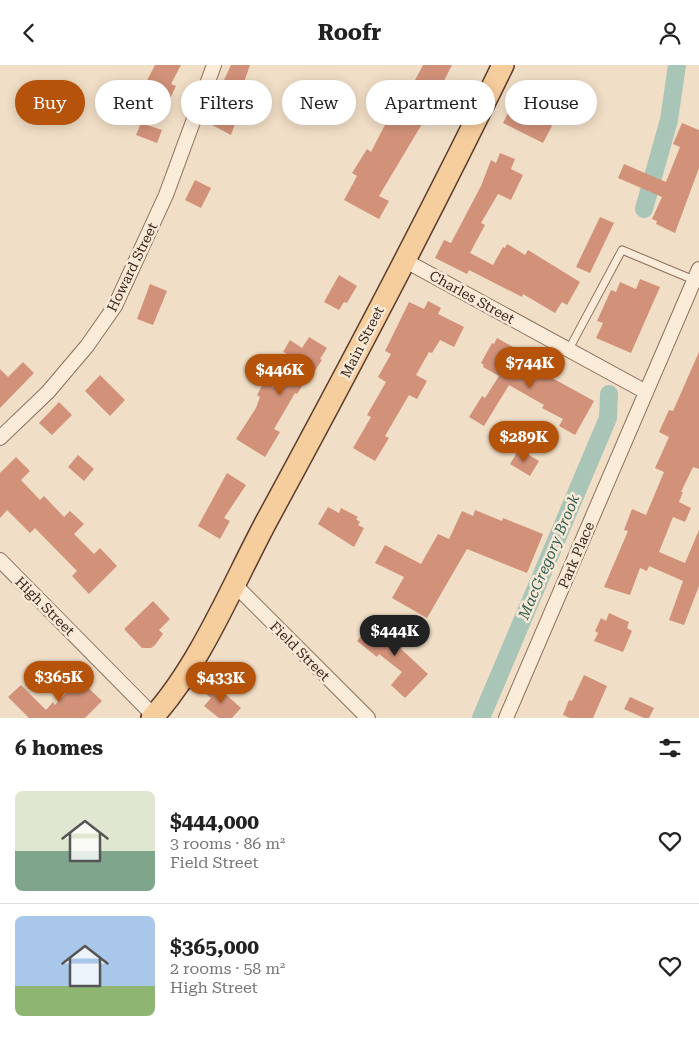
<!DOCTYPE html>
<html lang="en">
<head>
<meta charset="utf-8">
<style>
  :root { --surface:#fff; --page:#f2f2f2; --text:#222; --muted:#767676; --line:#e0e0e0; --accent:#b45309 }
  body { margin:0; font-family:"Roboto Serif",serif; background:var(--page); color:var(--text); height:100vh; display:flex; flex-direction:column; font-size:19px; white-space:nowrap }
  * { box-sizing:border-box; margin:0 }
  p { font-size:16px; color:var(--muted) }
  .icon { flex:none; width:28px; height:28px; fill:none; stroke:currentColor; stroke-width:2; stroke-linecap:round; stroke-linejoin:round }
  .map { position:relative; height:653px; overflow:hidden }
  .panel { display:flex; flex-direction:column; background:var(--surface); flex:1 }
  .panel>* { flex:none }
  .top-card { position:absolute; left:15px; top:15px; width:670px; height:45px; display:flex; gap:10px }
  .price { position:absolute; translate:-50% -42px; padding:0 11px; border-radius:18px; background:var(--accent); color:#fff; font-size:16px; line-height:32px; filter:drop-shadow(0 1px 2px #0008) }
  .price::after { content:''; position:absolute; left:50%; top:30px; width:15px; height:11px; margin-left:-8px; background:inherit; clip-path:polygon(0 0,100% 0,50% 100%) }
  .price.current { background:#222; color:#fff }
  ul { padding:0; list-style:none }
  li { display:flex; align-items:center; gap:15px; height:125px; padding:0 15px }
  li+li { border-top:1px solid var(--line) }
  li span { display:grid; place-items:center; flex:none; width:140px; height:100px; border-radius:8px; color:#555 }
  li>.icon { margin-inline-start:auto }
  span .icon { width:60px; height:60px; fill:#fffc; stroke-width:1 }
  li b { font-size:21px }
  h2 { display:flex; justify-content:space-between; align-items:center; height:60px; padding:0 15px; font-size:21px }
  .chip { padding:0 18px; border-radius:22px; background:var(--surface); box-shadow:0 2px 12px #0003; font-size:18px; line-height:45px }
  .chip.current { background:var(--accent); color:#fff }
  header { display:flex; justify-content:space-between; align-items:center; height:65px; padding:0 15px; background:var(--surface); font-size:22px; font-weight:700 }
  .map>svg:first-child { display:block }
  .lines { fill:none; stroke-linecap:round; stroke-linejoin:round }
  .canal { stroke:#a8c5b8; stroke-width:18 }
  .building { fill:#d2927a }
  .service-casing { stroke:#8e6e5a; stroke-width:9 }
  .minor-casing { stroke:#8e6e5a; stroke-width:16 }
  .primary-casing { stroke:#5c3d2e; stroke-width:24 }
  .service { stroke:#fbecda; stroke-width:7 }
  .minor { stroke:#fbecda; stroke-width:14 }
  .primary { stroke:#f6cd9d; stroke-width:21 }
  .labels { text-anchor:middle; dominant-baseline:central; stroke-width:5; stroke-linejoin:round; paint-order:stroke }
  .street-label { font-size:14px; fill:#3d291f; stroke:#f8e9d6 }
  .water-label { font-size:15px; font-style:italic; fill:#2d5e54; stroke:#f8e9d6 }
</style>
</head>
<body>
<header><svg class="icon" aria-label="back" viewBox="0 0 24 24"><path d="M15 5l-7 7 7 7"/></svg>Roofr<svg class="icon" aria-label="person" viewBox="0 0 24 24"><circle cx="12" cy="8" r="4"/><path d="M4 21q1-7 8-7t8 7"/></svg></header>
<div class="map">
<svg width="699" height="653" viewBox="0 0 699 653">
  <rect width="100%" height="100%" fill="#f1dec6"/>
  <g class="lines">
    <path class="canal" d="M 644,144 L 669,55 L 677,0
      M 481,653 L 608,353 L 609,329"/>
  </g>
  <path class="building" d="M 155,0 L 181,0 L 171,19 L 176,21 L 168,38 L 142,25 Z
    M 231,0 L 250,0 L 235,43 L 240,45 L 231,70 L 212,60 L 222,35 L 223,27 L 219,26 Z
    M 423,0 L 452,0 L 422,59 L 379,131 L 389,136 L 379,154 L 344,135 L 357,111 L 352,108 L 367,84 L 371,87 L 389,52 L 394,55 Z
    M 512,40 L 552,61 L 543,78 L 503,58 Z
    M 141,58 L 162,65 L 157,78 L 136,70 Z
    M 682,58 L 699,65 L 699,103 L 675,168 L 656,159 L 657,156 L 652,154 L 662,132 L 618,113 L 624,99 L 666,117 L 680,82 L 673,79 Z
    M 500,88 L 515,94 L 511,104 L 523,110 L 511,135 L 498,129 L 481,158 L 485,160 L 470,188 L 493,200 L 503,182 L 505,183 L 507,179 L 525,190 L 528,185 L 580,217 L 567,240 L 562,237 L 555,248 L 523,229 L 522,232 L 469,205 L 467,209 L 435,193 L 444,175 L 451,178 L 481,121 L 491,95 L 496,98 Z
    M 195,115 L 211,123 L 201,143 L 185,135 Z
    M 600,152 L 614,158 L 590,208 L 576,202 Z
    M 339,210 L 357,221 L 347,238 L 344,237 L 339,245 L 324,237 Z
    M 640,214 L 660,222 L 631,288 L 596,273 L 603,258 L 597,256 L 611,225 L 616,227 L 620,217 L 636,224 Z
    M 150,219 L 167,226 L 153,260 L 137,254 Z
    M 428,236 L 441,243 L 438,249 L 464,262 L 454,282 L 440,275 L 432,288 L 429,287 L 416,310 L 427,316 L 417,334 L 409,330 L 385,371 L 389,373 L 375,396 L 353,383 L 371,352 L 367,350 L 386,317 L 378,312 L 391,289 L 385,286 L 409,237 L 424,244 Z
    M 309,272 L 327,283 L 320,294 L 322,295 L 308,316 L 306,315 L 297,329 L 295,328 L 274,364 L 280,367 L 265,392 L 236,374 L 256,343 L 260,332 L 257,330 L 264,317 L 273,322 L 293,292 L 283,287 L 290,275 L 302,283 Z
    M 497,273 L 515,283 L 512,288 L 515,290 L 514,292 L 594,336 L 575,370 L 559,361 L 563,354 L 542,343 L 544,340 L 509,320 L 484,361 L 469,352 L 482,331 L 485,333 L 499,311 L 483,302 L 484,300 L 481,298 L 492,278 L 494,279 Z
    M 699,287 L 699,404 L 693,402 L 681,427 L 683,427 L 679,437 L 691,443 L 685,457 L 673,452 L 659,487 L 685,498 L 699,465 L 699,521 L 684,560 L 669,555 L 683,516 L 649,501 L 647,506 L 640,503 L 630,530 L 604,522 L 628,466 L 624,465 L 632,444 L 646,450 L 664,407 L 655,403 L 669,372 L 659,367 L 669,345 L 673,346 Z
    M 23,297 L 34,308 L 0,343 L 0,304 L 8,312 Z
    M 100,310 L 125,335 L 110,351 L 85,326 Z
    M 59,337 L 72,350 L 52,370 L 39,358 Z
    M 519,384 L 539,396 L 530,411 L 510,399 Z
    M 78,390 L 94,404 L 84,416 L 68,402 Z
    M 16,392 L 30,406 L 21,415 L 40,435 L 44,431 L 64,452 L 70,446 L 84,459 L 74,469 L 94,489 L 100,483 L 117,501 L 89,529 L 72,511 L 77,506 L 35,463 L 30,468 L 7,445 L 0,453 L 0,408 Z
    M 227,408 L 246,420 L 224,453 L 230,456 L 220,474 L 198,461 Z
    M 328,442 L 339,448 L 341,443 L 358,452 L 356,454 L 360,457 L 358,460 L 364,463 L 354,482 L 318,459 Z
    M 475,445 L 502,456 L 503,453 L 543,469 L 527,508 L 467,484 L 427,553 L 392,533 L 404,512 L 375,498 L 385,480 L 421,499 L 438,469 L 449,474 L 462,446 L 473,451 Z
    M 153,536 L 170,554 L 159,565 L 163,569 L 155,580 L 151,583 L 142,583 L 124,564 Z
    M 609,548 L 629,557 L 627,563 L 632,566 L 623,587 L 594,576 L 598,568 L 595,566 L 601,553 L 606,556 Z
    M 389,558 L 409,574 L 401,584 L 428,609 L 405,633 L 391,620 L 402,607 L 379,589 L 377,592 L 357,576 L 368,562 L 378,571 Z
    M 584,610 L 607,621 L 593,653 L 570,653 L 563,650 L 569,635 L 572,636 Z
    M 79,614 L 102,636 L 85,653 L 29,653 L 8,632 L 21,620 L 46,645 L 53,637 L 55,640 Z
    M 214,619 L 241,643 L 232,653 L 219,653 L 204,641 L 211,633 L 205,628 Z
    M 630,632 L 654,643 L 649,653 L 644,653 L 624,644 Z"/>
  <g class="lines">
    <g class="service-casing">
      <path id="service" d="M 569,284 L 622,185 L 694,215"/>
    </g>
    <g class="minor-casing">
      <path id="minor" d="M 404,195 L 646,327
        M 0,373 L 48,327 L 87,281 L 115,241 L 166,130 L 214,0
        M 0,495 L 154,651
        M 233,518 L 368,653
        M 506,653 L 699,204"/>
    </g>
    <g class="primary-casing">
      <path id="primary" d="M 152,653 C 199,602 233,519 266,457 C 348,306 428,154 503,0"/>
    </g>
    <use href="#service" class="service"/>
    <use href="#minor" class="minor"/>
    <use href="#primary" class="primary"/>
  </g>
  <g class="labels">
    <g class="street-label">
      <text transform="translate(132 202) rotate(-64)">Howard Street</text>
      <text transform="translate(472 232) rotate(29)">Charles Street</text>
      <text transform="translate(362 277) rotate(-63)">Main Street</text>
      <text transform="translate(576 490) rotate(-67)">Park Place</text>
      <text transform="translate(45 541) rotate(45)">High Street</text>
      <text transform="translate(300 586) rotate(45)">Field Street</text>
    </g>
    <g class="water-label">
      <text transform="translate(549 492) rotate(-67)">MacGregory Brook</text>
    </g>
  </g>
</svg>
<b class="price" style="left:530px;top:324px">$744K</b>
<b class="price" style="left:280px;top:331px">$446K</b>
<b class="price" style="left:524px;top:398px">$289K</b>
<b class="price current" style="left:395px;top:592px">$444K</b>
<b class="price" style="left:59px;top:638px">$365K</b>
<b class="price" style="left:221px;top:639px">$433K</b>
<div class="top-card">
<a class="chip current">Buy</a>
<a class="chip">Rent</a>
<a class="chip">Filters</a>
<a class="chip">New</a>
<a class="chip">Apartment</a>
<a class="chip">House</a>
</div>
</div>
<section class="panel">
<h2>6 homes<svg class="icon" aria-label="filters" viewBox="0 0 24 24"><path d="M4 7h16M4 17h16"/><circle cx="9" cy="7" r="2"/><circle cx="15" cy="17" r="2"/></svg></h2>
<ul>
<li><span style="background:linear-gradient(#dfe7d0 60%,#7fa58c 0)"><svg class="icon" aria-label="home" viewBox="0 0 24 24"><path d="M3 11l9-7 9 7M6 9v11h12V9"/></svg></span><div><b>$444,000</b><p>3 rooms · 86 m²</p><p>Field Street</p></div><svg class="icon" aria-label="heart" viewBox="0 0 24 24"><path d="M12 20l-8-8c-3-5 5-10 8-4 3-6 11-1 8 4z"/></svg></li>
<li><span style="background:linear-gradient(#a9c7e8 70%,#8fb573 0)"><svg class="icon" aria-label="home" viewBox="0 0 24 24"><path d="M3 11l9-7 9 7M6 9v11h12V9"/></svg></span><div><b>$365,000</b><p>2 rooms · 58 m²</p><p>High Street</p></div><svg class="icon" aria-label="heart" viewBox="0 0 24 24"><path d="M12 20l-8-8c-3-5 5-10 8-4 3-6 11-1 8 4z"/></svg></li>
</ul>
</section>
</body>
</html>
